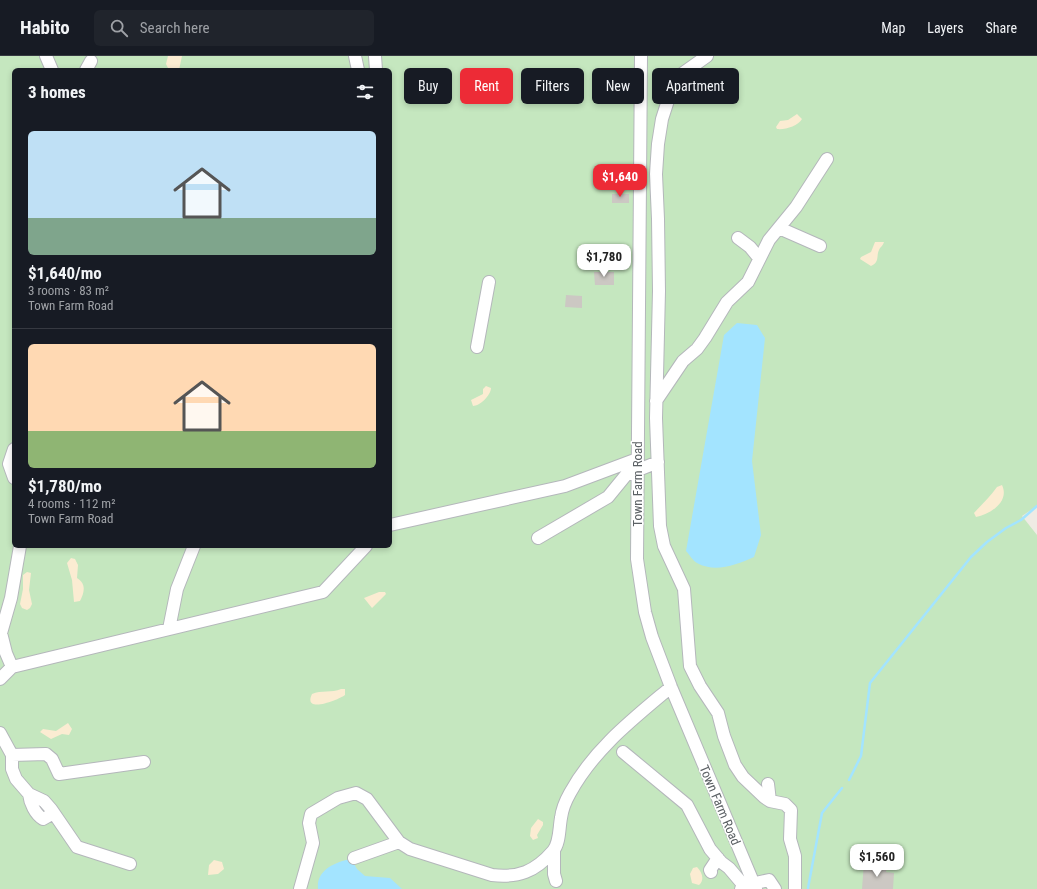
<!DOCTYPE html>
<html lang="en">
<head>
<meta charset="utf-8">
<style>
  :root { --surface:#171b24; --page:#20242c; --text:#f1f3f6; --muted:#9ea1a6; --line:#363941; --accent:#ed2b36 }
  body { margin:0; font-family:"Roboto Condensed",sans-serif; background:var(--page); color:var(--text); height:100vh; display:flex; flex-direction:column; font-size:15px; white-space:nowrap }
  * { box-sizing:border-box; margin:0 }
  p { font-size:13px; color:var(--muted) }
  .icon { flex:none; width:22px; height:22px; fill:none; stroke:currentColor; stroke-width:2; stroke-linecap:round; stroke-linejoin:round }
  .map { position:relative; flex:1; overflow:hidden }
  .drawer { position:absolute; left:12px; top:12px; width:380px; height:480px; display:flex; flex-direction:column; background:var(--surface); border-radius:6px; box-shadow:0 2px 6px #0003 }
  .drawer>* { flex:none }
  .hud { position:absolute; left:404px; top:12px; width:380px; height:36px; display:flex; gap:8px }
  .price { position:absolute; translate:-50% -34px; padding:0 9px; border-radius:8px; background:#fff; color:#222; font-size:13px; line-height:26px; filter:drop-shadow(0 1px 2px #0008) }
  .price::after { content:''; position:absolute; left:50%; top:24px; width:12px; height:9px; margin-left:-6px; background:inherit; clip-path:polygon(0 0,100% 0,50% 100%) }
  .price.active { background:var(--accent); color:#fff }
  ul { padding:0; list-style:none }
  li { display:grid; align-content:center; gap:8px; height:212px; padding:0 16px }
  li+li { border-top:1px solid var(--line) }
  li span { display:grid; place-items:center; height:124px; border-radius:6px; color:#555 }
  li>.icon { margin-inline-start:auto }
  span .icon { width:72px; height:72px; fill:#fffc; stroke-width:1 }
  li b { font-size:17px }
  h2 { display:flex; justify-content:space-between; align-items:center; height:48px; padding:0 16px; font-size:17px }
  .chip { padding:0 14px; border-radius:6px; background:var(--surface); box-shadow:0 2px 6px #0003; font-size:14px; line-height:36px }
  .chip.active { background:var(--accent); color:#fff }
  header { display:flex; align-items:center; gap:24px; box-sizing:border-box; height:56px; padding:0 20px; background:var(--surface); border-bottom:1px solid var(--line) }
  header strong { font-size:19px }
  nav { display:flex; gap:22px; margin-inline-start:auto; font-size:14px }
  .search { width:280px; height:36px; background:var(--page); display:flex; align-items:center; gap:10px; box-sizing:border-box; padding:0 14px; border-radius:6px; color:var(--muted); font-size:15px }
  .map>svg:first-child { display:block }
  .green { fill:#c5e7bf; fill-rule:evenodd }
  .sand { fill:#fbecd2 }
  .water { fill:#a3e4ff }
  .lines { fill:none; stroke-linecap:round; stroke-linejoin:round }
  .stream { stroke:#a3e4ff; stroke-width:2.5 }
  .building { fill:#ccc8c3 }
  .minor-casing { stroke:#b4b7bb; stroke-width:14 }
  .minor { stroke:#fff; stroke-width:12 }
  .labels { text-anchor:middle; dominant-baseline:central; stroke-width:3; stroke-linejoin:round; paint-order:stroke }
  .street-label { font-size:13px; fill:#5c6165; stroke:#fff }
</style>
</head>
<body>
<header>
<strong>Habito</strong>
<div class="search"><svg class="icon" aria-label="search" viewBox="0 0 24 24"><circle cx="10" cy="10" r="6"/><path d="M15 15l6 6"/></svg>Search here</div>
<nav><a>Map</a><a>Layers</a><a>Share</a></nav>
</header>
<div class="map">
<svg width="1037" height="833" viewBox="0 0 1037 833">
  <rect width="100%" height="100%" fill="#efebe4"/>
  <path class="green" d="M 0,0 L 1037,0 L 1037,450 L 1022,460 L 1037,479 L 1037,833 L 0,833 ZM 14,14 L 390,14 L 390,490 L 14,490 Z"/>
  <path class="sand" d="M 168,0 L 182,0 L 179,14 L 169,14 L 166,8 Z
    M 797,58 L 802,63 C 798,70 785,74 777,73 L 776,71 L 780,65 L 788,64 Z
    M 875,186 L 884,186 C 883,190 880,191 879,194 C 876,200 880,206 871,210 L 860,203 L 861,201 L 871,196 Z
    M 486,330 L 491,332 C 491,339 480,350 473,350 L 471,344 L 483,338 L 483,333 Z
    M 1002,429 C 1010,446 990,458 976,461 L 974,457 C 982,448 990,441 997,431 Z
    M 71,502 L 75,503 L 78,509 L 77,522 C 87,528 84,537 80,545 L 74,546 L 72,524 L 67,507 Z
    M 27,516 L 31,517 L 29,534 L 32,548 L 30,552 L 27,554 L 22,552 L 20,548 L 23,533 L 23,519 Z
    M 379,536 L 385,536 L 386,538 L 372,552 L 364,542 Z
    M 341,633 L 345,633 L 345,639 C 340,643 302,659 312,638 C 321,634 332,637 341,633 Z
    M 68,667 L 72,673 L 69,679 L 62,678 L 51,683 L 40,676 L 43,673 L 56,675 Z
    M 538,763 L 543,766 L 543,769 L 537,779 L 538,782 L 533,784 L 530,780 L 531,772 Z
    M 214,804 L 222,806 L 224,813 L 218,818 L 208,819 L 209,809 Z
    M 697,811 C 702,816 705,824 699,829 L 692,827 L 690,818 L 693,812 Z"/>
  <path class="water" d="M 737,267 L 757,269 L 765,282 L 752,405 L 761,479 L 754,501 C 736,509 715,517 697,507 C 693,505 689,498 686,495 L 724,279 Z
    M 351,803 L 357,813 L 365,820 L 390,822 L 402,833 L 318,833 C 316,814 335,806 351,803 Z"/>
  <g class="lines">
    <path class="stream" d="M 849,724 L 861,700 L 870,627 L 971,501 L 987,486 L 1006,472 L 1021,464 L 1037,450
      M 808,832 L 822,757 L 842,732"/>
  </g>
  <path class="building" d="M 612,138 L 629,138 L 629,147 L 612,147 Z
    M 594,216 L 614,216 L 614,229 L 595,229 Z
    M 566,239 L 582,240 L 582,252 L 565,251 Z
    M 864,806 L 876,807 L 876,811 L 887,812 L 886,816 L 894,817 L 893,833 L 862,833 Z"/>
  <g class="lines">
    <g class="minor-casing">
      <path id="minor" d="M 46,0 L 52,14
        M 355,0 L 358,14
        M 375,0 L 376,14
        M 641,0 L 637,503 L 645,556 L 652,581 L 671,631 L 756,833
        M 707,0 L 679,20 L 672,32 L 662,63 L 658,88 L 656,118 L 658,163 L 659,235 L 656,362 L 660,470 L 664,490 L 684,533 L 690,610 L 700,630 L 718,657 L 724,680 L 735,709 L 743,721 L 764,741 L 770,745 L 785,748 L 791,754 L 790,783 L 795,800 L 795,833
        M 86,14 L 91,5
        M 779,172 L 820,190
        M 738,182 L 750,191 L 759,202
        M 477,291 L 489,226
        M 656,345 L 683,305 L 697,293 L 705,282 L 727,246 L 748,226 L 769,184 L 796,151 L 827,103
        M 14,393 L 9,408 L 14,422
        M 390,469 L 565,430 L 637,403
        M 538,482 L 608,441 L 626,419 L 658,406
        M 169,573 L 177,533 L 194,490
        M 12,611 L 6,597 L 1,577 L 11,542 L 20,490
        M 0,623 L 12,611 L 323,536 L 366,490
        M 0,677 L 12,699
        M 623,696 L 687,749 L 710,793 L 721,806 L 729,812 L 740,825 L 745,829 L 741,833
        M 768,728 L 770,745
        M 29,738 C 30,747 35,758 43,763 L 50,759 L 51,753
        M 399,786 L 410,793 L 492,819 C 518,822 535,816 553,795 C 560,787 559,772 561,762 C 562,754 566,744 570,737 C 594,693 633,663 671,631
        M 554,794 L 554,818 L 556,825
        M 130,808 L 77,791 L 51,753 L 44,745 L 29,738 L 16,723 L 12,713 L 12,699 L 46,698 L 52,703 L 59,718 L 144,706
        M 711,816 L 710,814 L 718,802
        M 746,829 L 769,824 L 775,833
        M 300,833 L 313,787 L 309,767 L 311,758 L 338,742 L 356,737 L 367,743 L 399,786 L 354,802"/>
    </g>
    <use href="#minor" class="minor"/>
  </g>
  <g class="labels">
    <g class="street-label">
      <text transform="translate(637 428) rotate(-90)">Town Farm Road</text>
      <text transform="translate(720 749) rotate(67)">Town Farm Road</text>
    </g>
  </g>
</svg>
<b class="price active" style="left:620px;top:142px">$1,640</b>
<b class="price" style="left:604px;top:222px">$1,780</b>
<b class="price" style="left:877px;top:822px">$1,560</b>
<div class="hud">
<a class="chip">Buy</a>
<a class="chip active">Rent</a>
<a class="chip">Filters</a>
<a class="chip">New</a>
<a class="chip">Apartment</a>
</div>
<section class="drawer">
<h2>3 homes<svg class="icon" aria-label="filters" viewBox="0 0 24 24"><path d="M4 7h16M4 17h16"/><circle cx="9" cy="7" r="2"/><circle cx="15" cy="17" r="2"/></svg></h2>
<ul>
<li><span style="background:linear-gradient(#bfe0f5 70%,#7fa58c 0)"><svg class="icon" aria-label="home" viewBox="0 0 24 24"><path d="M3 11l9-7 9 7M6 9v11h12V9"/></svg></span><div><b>$1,640/mo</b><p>3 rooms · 83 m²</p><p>Town Farm Road</p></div></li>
<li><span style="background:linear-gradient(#ffd9b3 70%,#8fb573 0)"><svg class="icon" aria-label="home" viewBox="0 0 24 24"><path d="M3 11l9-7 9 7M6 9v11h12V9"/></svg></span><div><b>$1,780/mo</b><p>4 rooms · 112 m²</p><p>Town Farm Road</p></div></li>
</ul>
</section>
</div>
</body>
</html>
